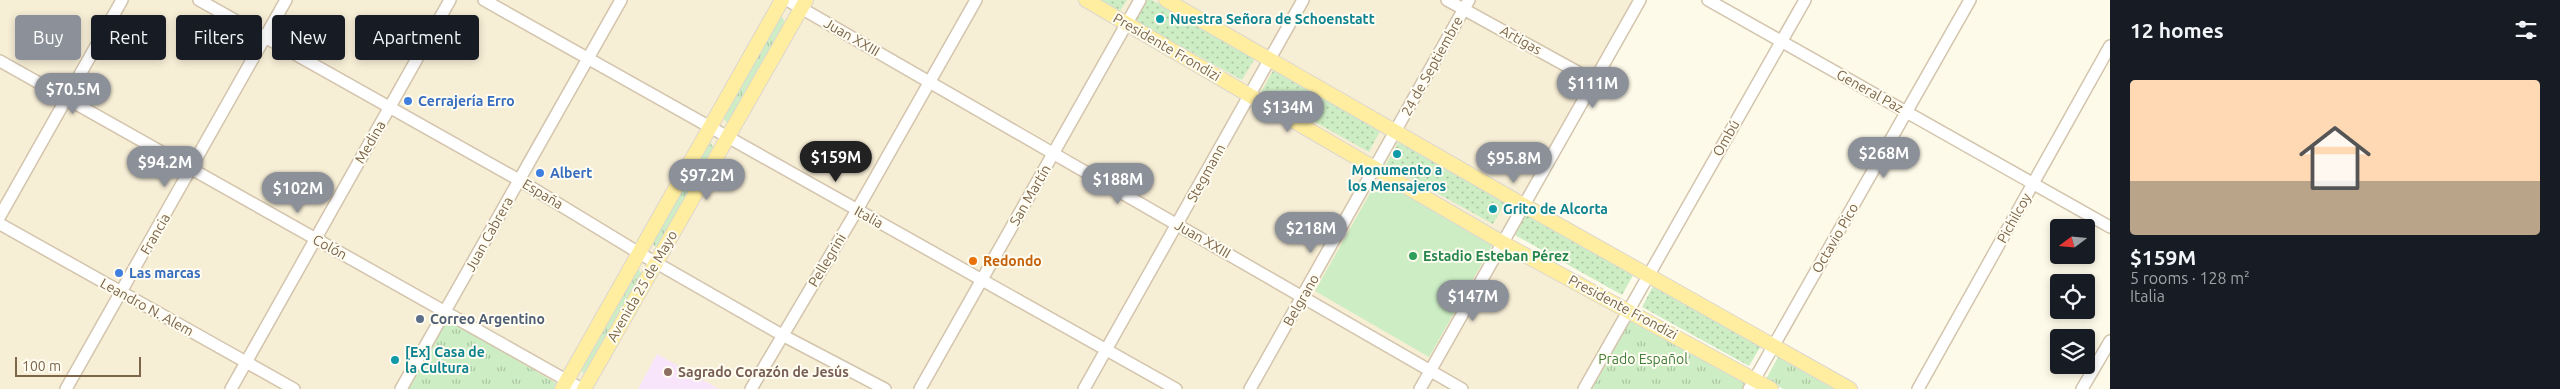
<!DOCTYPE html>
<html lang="en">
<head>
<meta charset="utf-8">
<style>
  :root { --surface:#171b24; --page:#242831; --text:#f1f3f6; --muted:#9ea1a6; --line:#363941; --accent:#8c9099 }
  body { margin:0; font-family:Ubuntu,sans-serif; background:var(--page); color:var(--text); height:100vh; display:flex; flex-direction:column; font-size:19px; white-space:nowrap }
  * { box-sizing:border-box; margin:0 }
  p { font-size:16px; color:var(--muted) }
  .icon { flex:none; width:28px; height:28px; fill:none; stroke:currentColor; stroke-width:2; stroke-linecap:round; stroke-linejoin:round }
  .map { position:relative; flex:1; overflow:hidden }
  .side { display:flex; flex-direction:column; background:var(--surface); width:450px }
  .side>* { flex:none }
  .banner { position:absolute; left:15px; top:15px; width:475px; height:45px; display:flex; gap:10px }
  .needle { width:32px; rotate:254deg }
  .tools { position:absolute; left:2050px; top:219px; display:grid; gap:10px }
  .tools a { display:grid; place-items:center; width:45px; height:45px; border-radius:5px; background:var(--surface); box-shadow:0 2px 8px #0003; font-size:25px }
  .scale { position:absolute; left:15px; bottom:12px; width:126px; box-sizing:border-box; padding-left:5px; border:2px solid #7c6549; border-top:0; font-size:14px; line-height:18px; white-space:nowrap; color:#7c6549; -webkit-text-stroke:4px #fffcf1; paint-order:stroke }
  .price { position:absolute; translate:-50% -42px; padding:0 11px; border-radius:18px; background:var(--accent); color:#fff; font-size:16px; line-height:32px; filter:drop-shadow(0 1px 2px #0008) }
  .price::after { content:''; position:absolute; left:50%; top:30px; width:15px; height:11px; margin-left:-8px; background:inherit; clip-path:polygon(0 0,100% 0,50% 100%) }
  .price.on { background:#222; color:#fff }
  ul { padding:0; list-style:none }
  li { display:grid; align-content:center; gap:10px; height:265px; padding:0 20px }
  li+li { border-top:1px solid var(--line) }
  li span { display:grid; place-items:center; height:155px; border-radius:5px; color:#555 }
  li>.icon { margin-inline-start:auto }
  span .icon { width:90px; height:90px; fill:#fffc; stroke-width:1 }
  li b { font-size:21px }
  h2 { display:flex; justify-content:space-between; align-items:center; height:60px; padding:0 20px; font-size:21px }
  .pill { padding:0 18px; border-radius:5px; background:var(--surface); box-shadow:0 2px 8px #0003; font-size:18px; line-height:45px }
  .pill.on { background:var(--accent); color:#fff }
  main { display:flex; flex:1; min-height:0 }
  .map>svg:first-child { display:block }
  .residential { fill:#f7eed6 }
  .education { fill:#f8e5fb }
  .grass { fill:url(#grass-dots) }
  .park { fill:url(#park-tufts) }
  .garden { fill:#cdeec5 }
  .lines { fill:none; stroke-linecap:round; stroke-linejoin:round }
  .minor-casing { stroke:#d3c4ac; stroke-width:14 }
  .major-casing { stroke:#ddd7d0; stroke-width:16 }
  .minor { stroke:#fff; stroke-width:11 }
  .major { stroke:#ffee9f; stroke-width:14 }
  .culture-dot { fill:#0f9aa8; stroke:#fffcf1; stroke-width:2 }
  .shop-dot { fill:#3f7fe0; stroke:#fffcf1; stroke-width:2 }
  .leisure-dot { fill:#2e9e5b; stroke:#fffcf1; stroke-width:2 }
  .food-dot { fill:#e8710a; stroke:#fffcf1; stroke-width:2 }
  .service-dot { fill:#5c6f8a; stroke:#fffcf1; stroke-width:2 }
  .education-dot { fill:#8d6e63; stroke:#fffcf1; stroke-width:2 }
  .labels { text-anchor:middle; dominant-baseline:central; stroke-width:4; stroke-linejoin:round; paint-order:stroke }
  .culture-label { font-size:14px; font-weight:bold; fill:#0d838f; stroke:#fffcf1; text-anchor:start }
  .street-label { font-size:14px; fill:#7c6549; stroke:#fffcf1 }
  .shop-label { font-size:14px; font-weight:bold; fill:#366cbe; stroke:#fffcf1; text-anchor:start }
  .leisure-label { font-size:14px; font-weight:bold; fill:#27864d; stroke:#fffcf1; text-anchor:start }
  .food-label { font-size:14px; font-weight:bold; fill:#c56008; stroke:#fffcf1; text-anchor:start }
  .service-label { font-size:14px; font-weight:bold; fill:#4e5e75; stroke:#fffcf1; text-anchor:start }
  .park-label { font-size:14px; fill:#427d3c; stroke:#fffcf1 }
  .education-label { font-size:14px; font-weight:bold; fill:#785e54; stroke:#fffcf1; text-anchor:start }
</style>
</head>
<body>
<main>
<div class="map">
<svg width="2110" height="389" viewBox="0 0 2110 389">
  <defs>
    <pattern id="grass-dots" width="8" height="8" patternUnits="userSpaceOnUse" patternTransform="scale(1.25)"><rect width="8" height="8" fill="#cdeec5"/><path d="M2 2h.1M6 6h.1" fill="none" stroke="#abc4a2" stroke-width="1.8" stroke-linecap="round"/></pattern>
    <pattern id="park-tufts" width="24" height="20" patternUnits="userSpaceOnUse" patternTransform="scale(1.25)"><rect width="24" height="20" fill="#cdeec5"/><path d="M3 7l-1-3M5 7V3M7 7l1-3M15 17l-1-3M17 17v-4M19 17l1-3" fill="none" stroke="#abc4a2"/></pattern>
  </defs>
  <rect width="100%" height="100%" fill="#fefae9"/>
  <path class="residential" d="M 0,0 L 1640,0 L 1503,243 L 1771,389 L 0,389 Z"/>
  <path class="education" d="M 657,354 L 719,389 L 638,389 Z"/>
  <path class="grass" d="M 1101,0 L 1127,0 L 1120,11 Z
    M 1146,0 L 1152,0 L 1255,58 L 1242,80 L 1135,21 Z
    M 1274,69 L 1381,129 L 1369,152 L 1261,92 Z
    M 1398,142 L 1506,201 L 1493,224 L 1386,165 Z
    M 1527,212 L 1635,272 L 1622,295 L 1515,235 Z
    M 1654,284 L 1762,344 L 1749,366 L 1642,307 Z"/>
  <path class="park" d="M 782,17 L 785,22 L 729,121 L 726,122 L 723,117 L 779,18 Z
    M 708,143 L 710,143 L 714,147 L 658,246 L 655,247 L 652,242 Z
    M 636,270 L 639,270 L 642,274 L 587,373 L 584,374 L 580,369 Z
    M 1631,319 L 1745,383 L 1742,389 L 1592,389 Z
    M 445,321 L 450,321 L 556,383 L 557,389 L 405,389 Z
    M 1778,357 L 1837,389 L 1783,389 L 1766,379 Z"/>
  <path class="garden" d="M 1378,179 L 1493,244 L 1429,357 L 1315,291 Z"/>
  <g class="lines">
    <g class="minor-casing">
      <path id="minor" d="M 199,0 L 519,180 L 639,253 L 782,335 L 885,389
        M 484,0 L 1176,389
        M 787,0 L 1462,389
        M 1447,0 L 1594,81
        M 1708,0 L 2110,227
        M 0,61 L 582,389
        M 0,216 L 122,0
        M 0,224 L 294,389
        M 66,389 L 286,0
        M 231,389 L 450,0
        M 401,389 L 621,0
        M 751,389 L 857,210 L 976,0
        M 920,389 L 1140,0
        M 1084,389 L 1303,0
        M 1250,389 L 1469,0
        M 1420,389 L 1640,0
        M 1584,389 L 1805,0
        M 1749,389 L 1970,0
        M 1918,389 L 2110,46
        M 2082,389 L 2110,341"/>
    </g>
    <g class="major-casing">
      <path id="major" d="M 1086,0 L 1503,243 L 1771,389
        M 1166,0 L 1525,206 L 1850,389
        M 562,389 L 782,0
        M 584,389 L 806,0"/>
    </g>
    <use href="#minor" class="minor"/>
    <use href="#major" class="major"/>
  </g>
  <g class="culture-dot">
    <circle cx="1160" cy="19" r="5"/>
    <circle cx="1397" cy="154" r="5"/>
    <circle cx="1493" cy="209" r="5"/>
    <circle cx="395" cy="360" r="5"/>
  </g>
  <g class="shop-dot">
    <circle cx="408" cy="101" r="5"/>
    <circle cx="540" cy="173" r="5"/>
    <circle cx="119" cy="273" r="5"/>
  </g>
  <circle class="leisure-dot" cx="1413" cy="256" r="5"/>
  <circle class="food-dot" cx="973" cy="261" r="5"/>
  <circle class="service-dot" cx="420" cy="319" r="5"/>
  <circle class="education-dot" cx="668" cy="372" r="5"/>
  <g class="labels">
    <g class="culture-label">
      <text x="1170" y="19">Nuestra Señora de Schoenstatt</text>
      <text x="1397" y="170" text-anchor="middle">Monumento a<tspan x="1397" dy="16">los Mensajeros</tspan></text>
      <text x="1503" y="209">Grito de Alcorta</text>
      <text x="405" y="352">[Ex] Casa de<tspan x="405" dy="16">la Cultura</tspan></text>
    </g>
    <g class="street-label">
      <text transform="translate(852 37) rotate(30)">Juan XXIII</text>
      <text transform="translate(1521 40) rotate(29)">Artigas</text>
      <text transform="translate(1167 47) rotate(30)">Presidente Frondizi</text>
      <text transform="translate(1432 66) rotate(-61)">24 de Septiembre</text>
      <text transform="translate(1870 91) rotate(29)">General Paz</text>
      <text transform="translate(1726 138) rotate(-60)">Ombú</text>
      <text transform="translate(370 142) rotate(-60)">Medina</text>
      <text transform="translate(1206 173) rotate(-61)">Stegmann</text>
      <text transform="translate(543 194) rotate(31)">España</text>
      <text transform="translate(1030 195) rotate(-60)">San Martín</text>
      <text transform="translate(869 217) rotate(29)">Italia</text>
      <text transform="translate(2014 218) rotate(-61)">Pichilcoy</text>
      <text transform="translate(155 234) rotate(-60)">Francia</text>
      <text transform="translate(489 234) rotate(-61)">Juan Cabrera</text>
      <text transform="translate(1835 238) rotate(-60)">Octavio Pico</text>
      <text transform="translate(1203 239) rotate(30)">Juan XXIII</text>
      <text transform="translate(330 247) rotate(29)">Colón</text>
      <text transform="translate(827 260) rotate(-59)">Pellegrini</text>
      <text transform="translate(642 286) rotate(-60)">Avenida 25 de Mayo</text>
      <text transform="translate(1301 300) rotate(-60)">Belgrano</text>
      <text transform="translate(147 307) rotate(29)">Leandro N. Alem</text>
      <text transform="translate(1623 307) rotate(28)">Presidente Frondizi</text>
    </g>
    <g class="shop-label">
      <text x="418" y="101">Cerrajería Erro</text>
      <text x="550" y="173">Albert</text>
      <text x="129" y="273">Las marcas</text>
    </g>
    <g class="leisure-label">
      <text x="1423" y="256">Estadio Esteban Pérez</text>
    </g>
    <g class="food-label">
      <text x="983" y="261">Redondo</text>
    </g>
    <g class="service-label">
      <text x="430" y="319">Correo Argentino</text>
    </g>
    <g class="park-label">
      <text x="1643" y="359">Prado Español</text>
    </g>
    <g class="education-label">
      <text x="678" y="372">Sagrado Corazón de Jesús</text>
    </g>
  </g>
</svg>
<div class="tools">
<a><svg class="needle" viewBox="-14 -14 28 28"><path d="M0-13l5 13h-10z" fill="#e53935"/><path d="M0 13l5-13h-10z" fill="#9ea1a6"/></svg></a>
<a><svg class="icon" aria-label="locate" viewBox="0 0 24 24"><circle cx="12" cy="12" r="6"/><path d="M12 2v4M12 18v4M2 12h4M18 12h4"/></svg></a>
<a><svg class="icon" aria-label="layers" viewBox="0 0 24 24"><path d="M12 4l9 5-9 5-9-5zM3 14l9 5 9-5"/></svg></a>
</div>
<div class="scale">100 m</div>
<b class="price" style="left:1593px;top:109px">$111M</b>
<b class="price" style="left:73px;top:115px">$70.5M</b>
<b class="price" style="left:1288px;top:133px">$134M</b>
<b class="price" style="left:1884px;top:179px">$268M</b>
<b class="price on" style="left:836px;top:183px">$159M</b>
<b class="price" style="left:1514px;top:184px">$95.8M</b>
<b class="price" style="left:165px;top:188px">$94.2M</b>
<b class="price" style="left:707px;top:201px">$97.2M</b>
<b class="price" style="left:1118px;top:205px">$188M</b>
<b class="price" style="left:298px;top:214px">$102M</b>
<b class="price" style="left:1311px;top:254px">$218M</b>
<b class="price" style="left:1473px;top:322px">$147M</b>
<div class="banner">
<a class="pill on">Buy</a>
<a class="pill">Rent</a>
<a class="pill">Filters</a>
<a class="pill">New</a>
<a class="pill">Apartment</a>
</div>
</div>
<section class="side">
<h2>12 homes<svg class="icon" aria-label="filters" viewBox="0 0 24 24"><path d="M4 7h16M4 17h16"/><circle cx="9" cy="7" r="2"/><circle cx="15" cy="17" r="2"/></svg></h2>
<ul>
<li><span style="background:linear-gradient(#ffd9b3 65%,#b9a48a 0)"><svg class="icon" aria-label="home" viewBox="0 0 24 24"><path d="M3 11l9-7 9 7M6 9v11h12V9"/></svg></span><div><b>$159M</b><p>5 rooms · 128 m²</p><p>Italia</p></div></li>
</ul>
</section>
</main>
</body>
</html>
